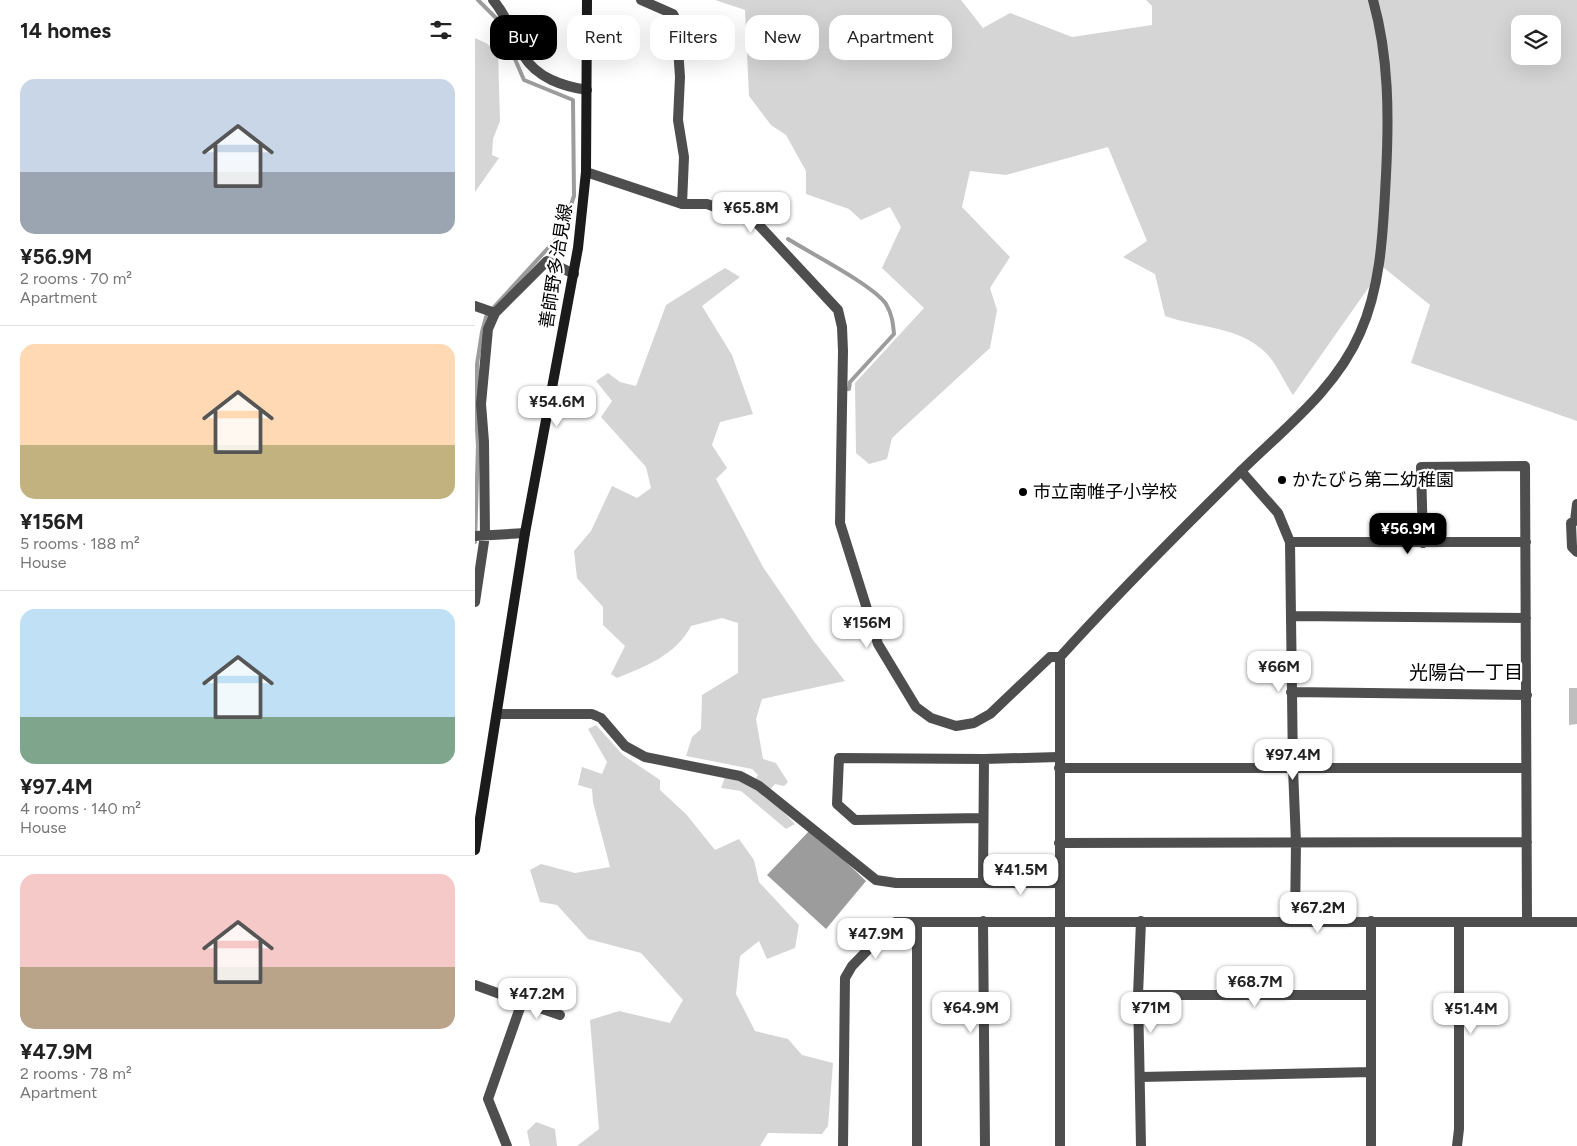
<!DOCTYPE html>
<html lang="en">
<head>
<meta charset="utf-8">
<style>
  :root { --surface:#fff; --page:#f2f2f2; --text:#222; --muted:#767676; --line:#e0e0e0; --accent:#000 }
  body { margin:0; font-family:Figtree,"Noto Sans JP",sans-serif; background:var(--page); color:var(--text); height:100vh; display:flex; flex-direction:column; font-size:19px; white-space:nowrap }
  * { box-sizing:border-box; margin:0 }
  p { font-size:16px; color:var(--muted) }
  .icon { flex:none; width:28px; height:28px; fill:none; stroke:currentColor; stroke-width:2; stroke-linecap:round; stroke-linejoin:round }
  .map { position:relative; flex:1; overflow:hidden }
  .details { display:flex; flex-direction:column; background:var(--surface); width:475px }
  .details>* { flex:none }
  .guide { position:absolute; left:15px; top:15px; width:475px; height:45px; display:flex; gap:10px }
  .buttons { position:absolute; left:1036px; top:15px; display:grid; gap:10px }
  .buttons a { display:grid; place-items:center; width:50px; height:50px; border-radius:10px; background:var(--surface); box-shadow:0 5px 20px #0002; font-size:25px }
  .price { position:absolute; translate:-50% -42px; padding:0 11px; border-radius:10px; background:#fff; color:#222; font-size:16px; line-height:32px; filter:drop-shadow(0 1px 2px #0008) }
  .price::after { content:''; position:absolute; left:50%; top:30px; width:15px; height:11px; margin-left:-8px; background:inherit; clip-path:polygon(0 0,100% 0,50% 100%) }
  .price.selected { background:var(--accent); color:#fff }
  ul { padding:0; list-style:none }
  li { display:grid; align-content:center; gap:10px; height:265px; padding:0 20px }
  li+li { border-top:1px solid var(--line) }
  li span { display:grid; place-items:center; height:155px; border-radius:15px; color:#555 }
  li>.icon { margin-inline-start:auto }
  span .icon { width:90px; height:90px; fill:#fffc; stroke-width:1 }
  li b { font-size:21px }
  h2 { display:flex; justify-content:space-between; align-items:center; height:60px; padding:0 20px; font-size:21px }
  .tag { padding:0 18px; border-radius:15px; background:var(--surface); box-shadow:0 5px 20px #0002; font-size:18px; line-height:45px }
  .tag.selected { background:var(--accent); color:#fff }
  main { display:flex; flex:1; min-height:0 }
  .map>svg:first-child { display:block }
  .green { fill:#d5d5d5; fill-rule:evenodd }
  .water { fill:#9c9c9c }
  .lines { fill:none; stroke-linecap:round; stroke-linejoin:round }
  .stream { stroke:#9c9c9c; stroke-width:4 }
  .building { fill:#bebebe }
  .minor { stroke:#4e4e4e; stroke-width:10 }
  .tertiary { stroke:#4e4e4e; stroke-width:10 }
  .secondary { stroke:#1b1b1b; stroke-width:10 }
  .poi-dot { fill:#000; stroke:#fff; stroke-width:2 }
  .labels { text-anchor:middle; dominant-baseline:central; stroke-width:4.5; stroke-linejoin:round; paint-order:stroke }
  .street-label { font-size:18px; fill:#000; stroke:#fff }
  .poi-label { font-size:18px; fill:#000; stroke:#fff; text-anchor:start }
  .neighbourhood-label { font-size:19px; fill:#000; stroke:#fff }
</style>
</head>
<body>
<main>
<section class="details">
<h2>14 homes<svg class="icon" aria-label="filters" viewBox="0 0 24 24"><path d="M4 7h16M4 17h16"/><circle cx="9" cy="7" r="2"/><circle cx="15" cy="17" r="2"/></svg></h2>
<ul>
<li><span style="background:linear-gradient(#c9d6e8 60%,#9aa5b1 0)"><svg class="icon" aria-label="home" viewBox="0 0 24 24"><path d="M3 11l9-7 9 7M6 9v11h12V9"/></svg></span><div><b>¥56.9M</b><p>2 rooms · 70 m²</p><p>Apartment</p></div></li>
<li><span style="background:linear-gradient(#ffd9b3 65%,#c2b280 0)"><svg class="icon" aria-label="home" viewBox="0 0 24 24"><path d="M3 11l9-7 9 7M6 9v11h12V9"/></svg></span><div><b>¥156M</b><p>5 rooms · 188 m²</p><p>House</p></div></li>
<li><span style="background:linear-gradient(#bfe0f5 70%,#7fa58c 0)"><svg class="icon" aria-label="home" viewBox="0 0 24 24"><path d="M3 11l9-7 9 7M6 9v11h12V9"/></svg></span><div><b>¥97.4M</b><p>4 rooms · 140 m²</p><p>House</p></div></li>
<li><span style="background:linear-gradient(#f6c9c9 60%,#b9a48a 0)"><svg class="icon" aria-label="home" viewBox="0 0 24 24"><path d="M3 11l9-7 9 7M6 9v11h12V9"/></svg></span><div><b>¥47.9M</b><p>2 rooms · 78 m²</p><p>Apartment</p></div></li>
</ul>
</section>
<div class="map">
<svg width="1102" height="1146" viewBox="0 0 1102 1146">
  <rect width="100%" height="100%" fill="#fff"/>
  <path class="green" d="M 240,0 L 486,0 L 508,28 L 535,13 L 597,37 L 677,25 L 677,6 L 671,0 L 1102,0 L 1102,421 L 936,363 L 955,305 L 908,267 L 818,395 C 809,382 801,362 790,352 C 763,326 723,328 690,316 L 680,274 L 648,257 L 672,241 L 633,147 L 531,175 L 495,171 L 487,207 L 535,257 L 515,288 L 522,310 L 515,348 L 417,438 L 412,459 L 394,464 L 381,453 L 380,383 L 449,308 L 407,268 L 426,227 L 415,207 L 386,220 L 374,209 L 331,194 L 331,171 L 311,135 L 296,125 L 274,96 L 270,10 ZM 1045,24 L 1078,24 L 1078,56 L 1045,56 Z
    M 0,38 L 11,43 L 23,53 L 25,121 L 18,139 L 17,155 L 24,158 L 0,192 Z
    M 250,268 L 265,277 L 227,306 L 257,355 L 278,414 L 245,422 L 237,445 L 252,468 L 241,479 L 288,567 L 338,640 L 370,681 L 287,699 L 281,719 L 288,759 L 301,763 L 313,782 L 309,786 L 300,784 L 291,794 L 320,824 L 311,829 L 266,791 L 246,788 L 250,777 L 277,785 L 283,775 L 277,769 L 211,756 L 217,737 L 226,729 L 227,695 L 263,673 L 263,623 L 247,618 L 216,626 C 201,655 171,666 142,678 L 136,674 L 150,646 L 128,625 L 128,607 L 102,578 L 99,551 L 116,531 L 137,486 L 162,498 L 176,488 L 171,467 L 126,417 L 137,401 L 121,381 L 133,373 L 145,382 L 161,386 L 191,305 Z
    M 121,725 L 148,755 L 185,780 L 185,790 L 211,814 L 240,850 L 264,839 L 279,860 L 284,882 L 324,925 L 320,948 L 292,959 L 284,941 L 265,956 L 261,994 L 280,1031 L 313,1039 L 327,1055 L 358,1063 L 353,1126 L 347,1134 L 293,1133 L 285,1146 L 102,1146 L 124,1129 L 115,1020 L 144,1011 L 195,1023 L 208,1000 L 166,953 L 113,939 L 82,905 L 65,902 L 55,870 L 66,864 L 100,873 L 135,867 L 118,802 L 117,789 L 103,785 L 107,767 L 127,774 L 132,762 L 113,729 Z
    M 61,1122 L 80,1129 L 82,1146 L 55,1146 L 52,1131 Z"/>
  <path class="water" d="M 336,829 L 391,881 L 351,929 L 292,875 Z"/>
  <g class="lines">
    <path class="stream" d="M 313,239 C 335,253 398,285 411,304 C 417,314 418,323 419,334 L 375,382 L 374,389 L 368,389
      M 0,542 L 3,446 L 1,413 L 2,364 L 7,332 L 11,317 L 20,306 L 86,234 L 99,196 L 98,100 L 49,80 L 23,20 L 3,0"/>
  </g>
  <path class="building" d="M 1094,688 L 1102,688 L 1102,724 L 1094,725 Z"/>
  <g class="lines">
    <path class="minor" d="M 18,0 C 33,17 37,37 48,55 C 62,78 87,86 112,90
      M 166,0 L 198,14 L 201,20 L 205,77 L 203,120 L 209,157 L 207,204
      M 111,172 L 207,204 L 232,204 L 281,222 L 363,310 L 367,327 L 368,351 L 365,523 L 403,644 L 441,707 L 456,718 L 481,726 L 499,723 L 515,714 L 575,657 L 585,657
      M 0,306 L 20,313
      M 766,471 L 803,513 L 815,542 L 818,768 L 821,843 L 820,921
      M 1102,504 L 1100,521 L 1096,523 L 1097,547 L 1102,552
      M 0,536 L 50,533
      M 815,542 L 1051,542
      M 948,543 L 946,467 L 1050,466 L 1052,921
      M 0,602 L 10,535 L 9,442 L 6,404 L 13,329 L 20,313 L 72,261 L 99,274
      M 817,616 L 1051,618
      M 816,692 L 1052,695
      M 23,714 L 117,714 L 126,718 L 150,746 L 170,757 L 265,776 L 284,786 L 401,880 L 421,883 L 584,883
      M 584,768 L 1051,768
      M 507,818 L 380,820 L 362,804 L 364,758 L 509,759 L 584,757
      M 584,843 L 1052,842
      M 508,883 L 509,759
      M 508,921 L 510,1146
      M 442,922 L 442,1146
      M 0,985 L 47,1002 L 13,1099 L 32,1146
      M 663,995 L 896,995
      M 47,1002 L 85,1015
      M 665,1077 L 896,1072
      M 666,1146 L 663,995 L 666,921
      M 896,1146 L 896,921
      M 982,1146 L 984,1129 L 984,922"/>
    <path class="tertiary" d="M 368,1146 L 370,978 L 377,966 L 420,922 L 1102,922
      M 585,1146 L 585,657 C 642,594 702,534 763,474 C 806,431 860,391 885,333 C 907,284 908,228 911,175 C 914,116 914,57 898,0"/>
    <path class="secondary" d="M 0,850 L 50,533 L 103,248 L 111,172 L 112,0"/>
  </g>
  <g class="poi-dot">
    <circle cx="807" cy="480" r="5"/>
    <circle cx="548" cy="492" r="5"/>
  </g>
  <g class="labels">
    <g class="street-label">
      <text transform="translate(81 266) rotate(-81)">善師野多治見線</text>
    </g>
    <g class="poi-label">
      <text x="817" y="480">かたびら第二幼稚園</text>
      <text x="558" y="492">市立南帷子小学校</text>
    </g>
    <g class="neighbourhood-label">
      <text x="991" y="672">光陽台一丁目</text>
    </g>
  </g>
</svg>
<div class="buttons">
<a><svg class="icon" aria-label="layers" viewBox="0 0 24 24"><path d="M12 4l9 5-9 5-9-5zM3 14l9 5 9-5"/></svg></a>
</div>
<b class="price" style="left:276px;top:234px">¥65.8M</b>
<b class="price" style="left:82px;top:428px">¥54.6M</b>
<b class="price selected" style="left:933px;top:555px">¥56.9M</b>
<b class="price" style="left:392px;top:649px">¥156M</b>
<b class="price" style="left:804px;top:693px">¥66M</b>
<b class="price" style="left:818px;top:781px">¥97.4M</b>
<b class="price" style="left:546px;top:896px">¥41.5M</b>
<b class="price" style="left:843px;top:934px">¥67.2M</b>
<b class="price" style="left:401px;top:960px">¥47.9M</b>
<b class="price" style="left:780px;top:1008px">¥68.7M</b>
<b class="price" style="left:62px;top:1020px">¥47.2M</b>
<b class="price" style="left:496px;top:1034px">¥64.9M</b>
<b class="price" style="left:676px;top:1034px">¥71M</b>
<b class="price" style="left:996px;top:1035px">¥51.4M</b>
<div class="guide">
<a class="tag selected">Buy</a>
<a class="tag">Rent</a>
<a class="tag">Filters</a>
<a class="tag">New</a>
<a class="tag">Apartment</a>
</div>
</div>
</main>
</body>
</html>
